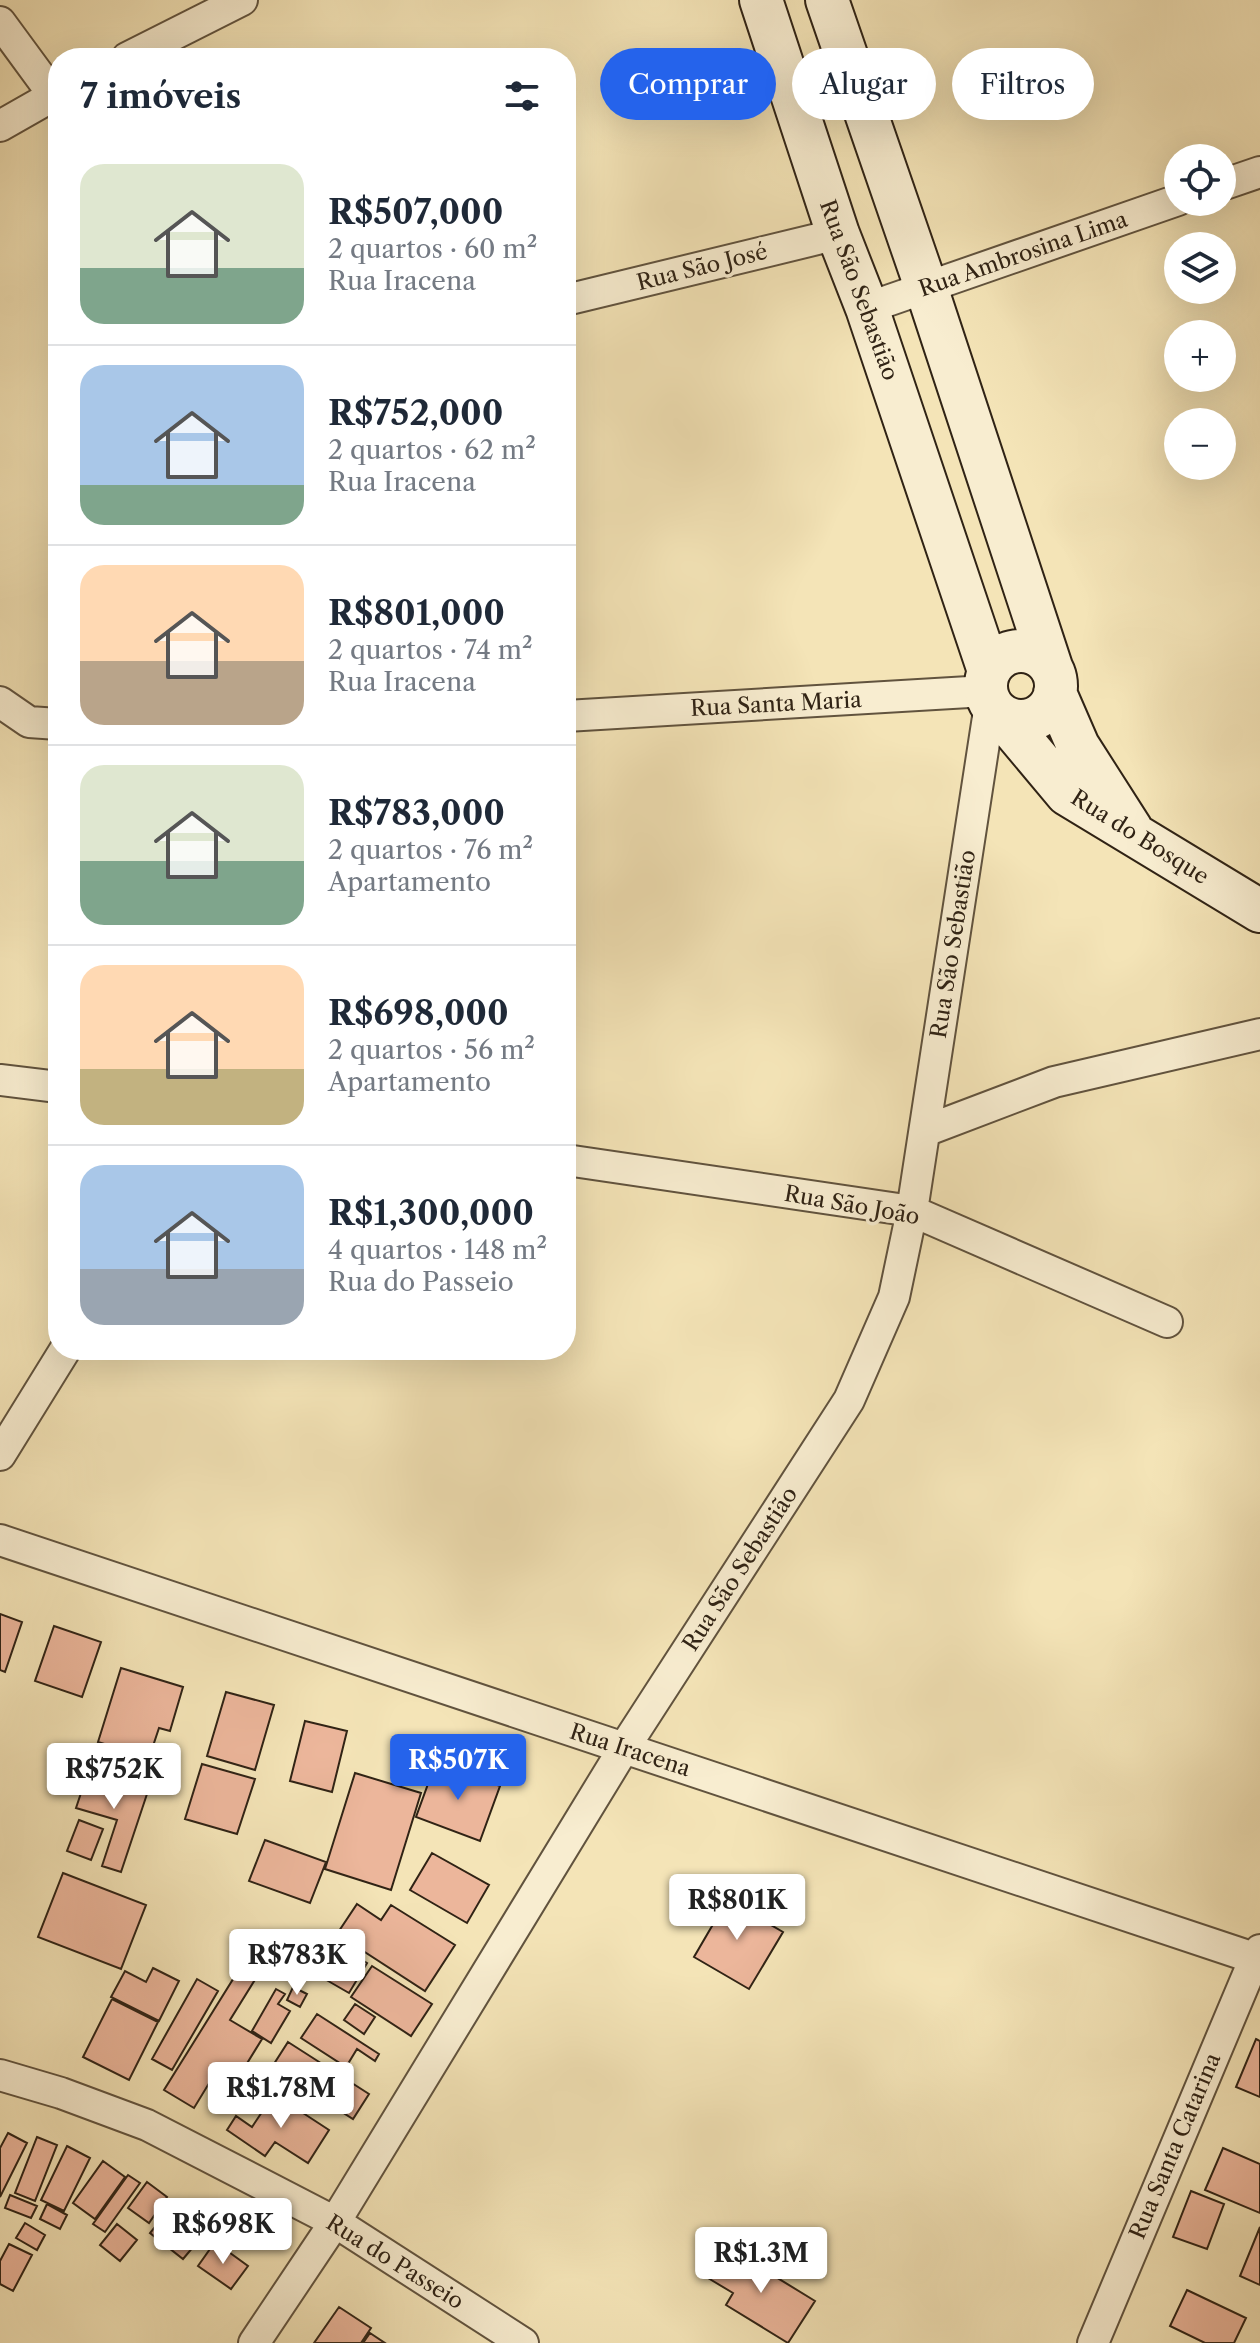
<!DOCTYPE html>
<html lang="pt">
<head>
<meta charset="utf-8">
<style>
  :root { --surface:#fff; --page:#f2f2f3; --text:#1f2937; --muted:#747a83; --line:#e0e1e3; --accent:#2563eb }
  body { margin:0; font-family:"Libre Caslon Text",serif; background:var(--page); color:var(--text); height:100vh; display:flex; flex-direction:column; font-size:30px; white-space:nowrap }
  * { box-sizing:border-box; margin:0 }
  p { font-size:26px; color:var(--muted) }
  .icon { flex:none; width:44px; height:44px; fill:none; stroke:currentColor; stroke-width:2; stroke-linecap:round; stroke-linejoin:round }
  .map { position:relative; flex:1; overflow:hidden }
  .side { position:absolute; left:48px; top:48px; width:528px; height:1312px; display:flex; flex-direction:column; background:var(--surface); border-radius:32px; box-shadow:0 8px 32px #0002 }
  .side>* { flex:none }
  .guide { position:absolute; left:600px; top:48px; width:540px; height:72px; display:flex; gap:16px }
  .buttons { position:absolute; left:1164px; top:144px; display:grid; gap:16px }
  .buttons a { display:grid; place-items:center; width:72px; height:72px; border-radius:50%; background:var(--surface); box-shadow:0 8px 32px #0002; font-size:40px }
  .price { position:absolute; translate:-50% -68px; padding:0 18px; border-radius:8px; background:#fff; color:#222; font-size:26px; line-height:52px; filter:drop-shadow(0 2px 4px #0008) }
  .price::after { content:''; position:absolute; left:50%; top:48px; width:24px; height:18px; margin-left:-12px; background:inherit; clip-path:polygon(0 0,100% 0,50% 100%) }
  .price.selected { background:var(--accent); color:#fff }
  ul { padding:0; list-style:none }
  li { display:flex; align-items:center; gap:24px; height:200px; padding:0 32px }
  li+li { border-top:2px solid var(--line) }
  li span { display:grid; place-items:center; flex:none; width:224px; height:160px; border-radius:24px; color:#555 }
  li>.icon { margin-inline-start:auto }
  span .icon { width:96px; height:96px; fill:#fffc; stroke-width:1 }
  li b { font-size:34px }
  h2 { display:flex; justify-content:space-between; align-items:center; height:96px; padding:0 32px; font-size:34px }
  .chip { padding:0 28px; border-radius:36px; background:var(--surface); box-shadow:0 8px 32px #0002; font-size:28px; line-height:72px }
  .chip.selected { background:var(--accent); color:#fff }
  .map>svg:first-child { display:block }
  .building { fill:#ecb69b; stroke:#302315; stroke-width:2 }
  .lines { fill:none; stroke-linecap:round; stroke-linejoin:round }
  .street-casing { stroke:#61533e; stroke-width:34 }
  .secondary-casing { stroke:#302315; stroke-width:46 }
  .street { stroke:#f8edd0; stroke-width:30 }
  .secondary { stroke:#f8edd0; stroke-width:42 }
  .labels { text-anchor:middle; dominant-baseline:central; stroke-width:7; stroke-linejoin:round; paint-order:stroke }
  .street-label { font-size:22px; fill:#302315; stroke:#f8edd0 }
</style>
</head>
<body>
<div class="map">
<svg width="1260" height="2343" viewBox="0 0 1260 2343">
  <rect width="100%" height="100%" fill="#f4e4b7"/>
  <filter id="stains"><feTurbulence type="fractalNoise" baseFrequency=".0025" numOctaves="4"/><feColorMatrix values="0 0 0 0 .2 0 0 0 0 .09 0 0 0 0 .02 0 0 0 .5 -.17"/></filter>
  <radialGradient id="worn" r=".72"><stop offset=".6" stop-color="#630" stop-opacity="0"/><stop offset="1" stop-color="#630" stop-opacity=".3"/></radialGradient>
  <path class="building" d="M 0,1614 L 22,1622 L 5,1672 L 0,1670 Z
    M 54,1626 L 101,1642 L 82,1697 L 35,1681 Z
    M 121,1668 L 183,1687 L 170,1731 L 159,1728 L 149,1758 L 98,1742 Z
    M 226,1692 L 274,1705 L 255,1770 L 207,1756 Z
    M 305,1721 L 347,1731 L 332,1792 L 290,1781 Z
    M 436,1762 L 500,1786 L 480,1841 L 416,1817 Z
    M 202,1764 L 255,1779 L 237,1834 L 185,1819 Z
    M 89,1769 L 149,1788 L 121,1872 L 102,1866 L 117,1820 L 76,1808 Z
    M 355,1773 L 421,1793 L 391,1890 L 325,1869 Z
    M 79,1820 L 103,1829 L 91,1860 L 67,1851 Z
    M 265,1840 L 326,1862 L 310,1903 L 249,1881 Z
    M 432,1853 L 489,1885 L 467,1923 L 410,1890 Z
    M 63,1873 L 146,1905 L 121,1969 L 38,1937 Z
    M 718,1894 L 783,1932 L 749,1989 L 694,1957 L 712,1926 L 702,1920 Z
    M 357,1904 L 381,1920 L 391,1905 L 455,1945 L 425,1991 L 337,1934 Z
    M 342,1948 L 367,1963 L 349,1993 L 323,1978 Z
    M 372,1966 L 432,2004 L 411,2036 L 351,1997 Z
    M 153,1968 L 179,1981 L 159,2021 L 111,1997 L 125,1971 L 146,1982 Z
    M 240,1968 L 256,1978 L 230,2020 L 262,2039 L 230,2091 L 211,2080 L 194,2108 L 164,2090 Z
    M 197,1979 L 218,1991 L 172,2070 L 152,2059 Z
    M 293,1987 L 307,1994 L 300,2007 L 287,2000 Z
    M 276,1989 L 285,1994 L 278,2004 L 290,2011 L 271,2043 L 252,2031 Z
    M 112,1999 L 158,2022 L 129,2080 L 83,2057 Z
    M 355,2004 L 375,2017 L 364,2034 L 344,2020 Z
    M 317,2014 L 379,2054 L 375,2061 L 357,2049 L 346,2067 L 301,2038 Z
    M 1256,2039 L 1260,2041 L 1260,2097 L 1236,2087 Z
    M 288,2042 L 369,2094 L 353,2119 L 272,2067 Z
    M 274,2094 L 329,2130 L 308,2163 L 275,2142 L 265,2156 L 227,2130 L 236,2116 L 252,2127 Z
    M 8,2133 L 27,2143 L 0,2197 L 0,2148 Z
    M 37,2137 L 57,2145 L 35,2201 L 15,2193 Z
    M 67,2146 L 90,2158 L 64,2211 L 41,2200 Z
    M 1223,2148 L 1260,2164 L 1260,2213 L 1205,2190 Z
    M 103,2161 L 125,2177 L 95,2219 L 73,2203 Z
    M 128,2175 L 140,2183 L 105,2232 L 93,2224 Z
    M 147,2182 L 167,2197 L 149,2223 L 128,2208 Z
    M 1191,2191 L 1224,2204 L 1207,2249 L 1173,2237 Z
    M 10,2195 L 37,2206 L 31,2218 L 5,2208 Z
    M 176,2201 L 210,2227 L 183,2259 L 150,2233 Z
    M 47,2204 L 67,2215 L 60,2229 L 40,2219 Z
    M 25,2223 L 45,2235 L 37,2250 L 16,2238 Z
    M 117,2224 L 137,2240 L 120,2261 L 100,2245 Z
    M 1260,2227 L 1260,2285 L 1240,2276 Z
    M 215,2242 L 248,2266 L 231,2289 L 198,2266 Z
    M 9,2244 L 32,2255 L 13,2291 L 0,2284 L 0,2261 Z
    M 727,2247 L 815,2301 L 788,2343 L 726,2305 L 733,2293 L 708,2278 Z
    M 1187,2290 L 1246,2318 L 1234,2343 L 1205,2343 L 1170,2326 Z
    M 339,2307 L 371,2328 L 361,2343 L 314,2343 Z
    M 370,2333 L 385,2343 L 363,2343 Z"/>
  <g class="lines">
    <g class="street-casing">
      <path id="street" d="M 0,22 L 58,101
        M 127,58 L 242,0
        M 0,126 L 58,93
        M 1222,185 L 1260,172
        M 566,300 L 838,234
        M 867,308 L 1178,200
        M 0,702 L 29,722 L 58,724
        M 566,716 L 986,691
        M 0,1080 L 58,1087
        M 925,1131 L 1054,1082 L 1260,1034
        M 566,1160 L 912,1211 L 1167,1322
        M 0,1455 L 65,1350
        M 0,1540 L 1260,1960
        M 0,2075 L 61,2093 L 147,2125 L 335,2222 L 523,2343
        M 254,2343 L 335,2222 L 624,1748 L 849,1400 L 894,1297 L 912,1211 L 990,704
        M 1093,2343 L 1255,1958 L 1260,1950"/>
    </g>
    <g class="secondary-casing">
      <path id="secondary" d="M 761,0 L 838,234 L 867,308 L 989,671
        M 827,0 L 926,287 L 1051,667
        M986 686a35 35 0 1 1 70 0a35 35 0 1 1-70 0Z
        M 1055,693 L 1078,746 L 1131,829
        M 1000,714 L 1067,794 L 1260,911"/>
    </g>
    <use href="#street" class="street"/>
    <use href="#secondary" class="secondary"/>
  </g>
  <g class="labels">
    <g class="street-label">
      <text transform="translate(1023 254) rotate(-19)">Rua Ambrosina Lima</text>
      <text transform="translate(702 267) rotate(-14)">Rua São José</text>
      <text transform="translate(859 290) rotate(70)">Rua São Sebastião</text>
      <text transform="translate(776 704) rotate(-3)">Rua Santa Maria</text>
      <text transform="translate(1140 837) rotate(32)">Rua do Bosque</text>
      <text transform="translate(953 944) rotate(-81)">Rua São Sebastião</text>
      <text transform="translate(852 1205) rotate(10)">Rua São João</text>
      <text transform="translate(740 1569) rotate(-57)">Rua São Sebastião</text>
      <text transform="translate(630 1750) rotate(18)">Rua Iracena</text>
      <text transform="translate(1175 2146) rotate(-67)">Rua Santa Catarina</text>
      <text transform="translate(395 2262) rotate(32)">Rua do Passeio</text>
    </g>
  </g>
  <rect width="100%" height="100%" filter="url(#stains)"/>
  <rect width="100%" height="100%" fill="url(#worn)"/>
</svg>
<div class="buttons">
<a><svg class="icon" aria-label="locate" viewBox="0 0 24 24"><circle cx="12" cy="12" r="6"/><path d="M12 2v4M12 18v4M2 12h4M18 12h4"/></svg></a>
<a><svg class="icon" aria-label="layers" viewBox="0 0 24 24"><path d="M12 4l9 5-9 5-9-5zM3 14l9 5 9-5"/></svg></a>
<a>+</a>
<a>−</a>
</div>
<b class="price selected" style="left:458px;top:1802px">R$507K</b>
<b class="price" style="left:114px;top:1811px">R$752K</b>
<b class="price" style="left:737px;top:1942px">R$801K</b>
<b class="price" style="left:297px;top:1997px">R$783K</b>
<b class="price" style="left:281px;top:2130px">R$1.78M</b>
<b class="price" style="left:223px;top:2266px">R$698K</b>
<b class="price" style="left:761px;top:2295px">R$1.3M</b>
<div class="guide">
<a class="chip selected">Comprar</a>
<a class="chip">Alugar</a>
<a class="chip">Filtros</a>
</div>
<section class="side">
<h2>7 imóveis<svg class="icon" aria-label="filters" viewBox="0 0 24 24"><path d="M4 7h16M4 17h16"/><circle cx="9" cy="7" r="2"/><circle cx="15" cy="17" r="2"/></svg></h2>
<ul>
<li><span style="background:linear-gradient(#dfe7d0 65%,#7fa58c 0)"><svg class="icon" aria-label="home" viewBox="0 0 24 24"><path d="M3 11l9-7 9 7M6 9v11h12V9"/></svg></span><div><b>R$507,000</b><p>2 quartos · 60 m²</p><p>Rua Iracena</p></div></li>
<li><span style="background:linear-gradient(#a9c7e8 75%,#7fa58c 0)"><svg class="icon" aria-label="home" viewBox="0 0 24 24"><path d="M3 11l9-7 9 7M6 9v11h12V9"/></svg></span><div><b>R$752,000</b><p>2 quartos · 62 m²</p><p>Rua Iracena</p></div></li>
<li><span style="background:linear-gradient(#ffd9b3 60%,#b9a48a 0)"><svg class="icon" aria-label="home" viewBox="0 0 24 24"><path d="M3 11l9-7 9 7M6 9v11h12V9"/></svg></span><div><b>R$801,000</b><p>2 quartos · 74 m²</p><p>Rua Iracena</p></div></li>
<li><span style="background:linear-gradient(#dfe7d0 60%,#7fa58c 0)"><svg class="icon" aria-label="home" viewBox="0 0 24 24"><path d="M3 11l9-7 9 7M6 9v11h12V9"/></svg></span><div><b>R$783,000</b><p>2 quartos · 76 m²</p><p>Apartamento</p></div></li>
<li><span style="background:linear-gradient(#ffd9b3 65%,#c2b280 0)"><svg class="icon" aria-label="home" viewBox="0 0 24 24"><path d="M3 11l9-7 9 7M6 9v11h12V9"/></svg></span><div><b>R$698,000</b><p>2 quartos · 56 m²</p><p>Apartamento</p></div></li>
<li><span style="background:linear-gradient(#a9c7e8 65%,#9aa5b1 0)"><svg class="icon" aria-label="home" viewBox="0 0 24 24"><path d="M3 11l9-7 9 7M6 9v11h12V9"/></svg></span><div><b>R$1,300,000</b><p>4 quartos · 148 m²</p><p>Rua do Passeio</p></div></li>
</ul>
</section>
</div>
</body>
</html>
